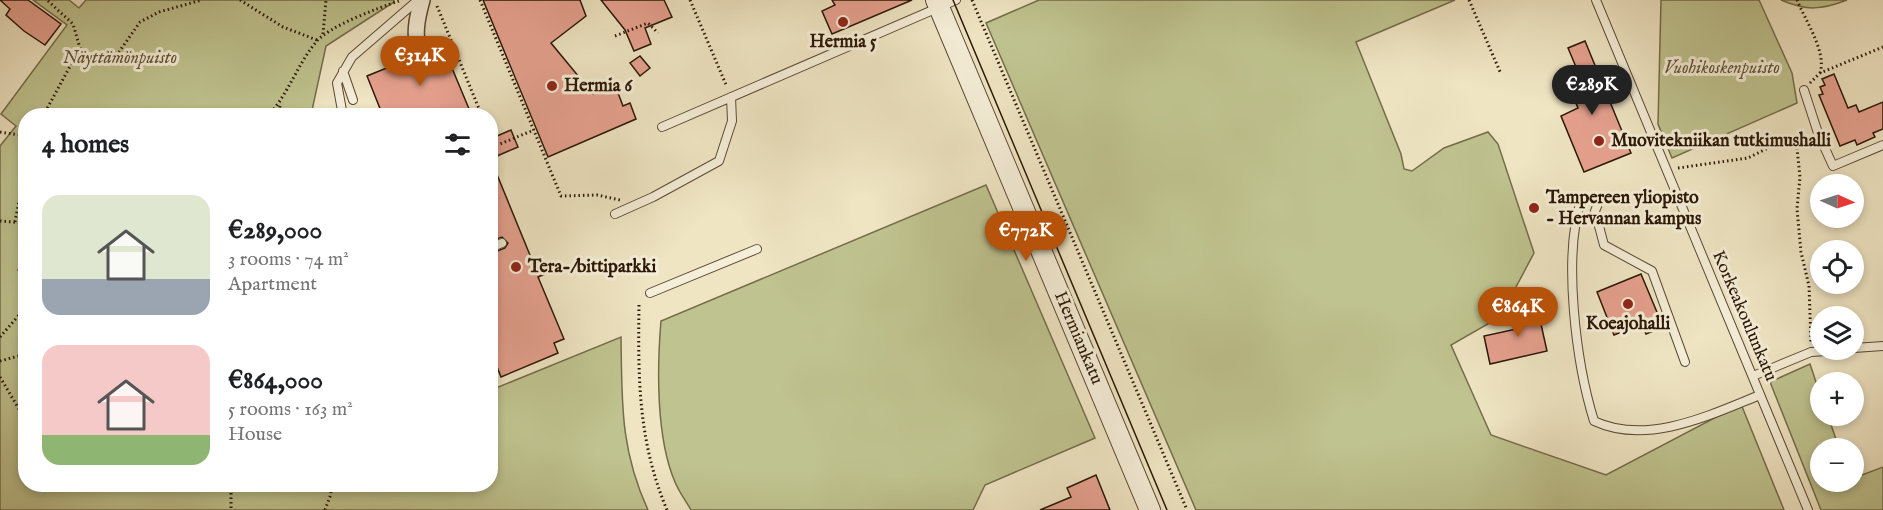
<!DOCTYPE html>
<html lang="en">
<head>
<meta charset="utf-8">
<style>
  :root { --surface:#fff; --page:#f2f2f2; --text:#202124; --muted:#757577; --accent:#b45309 }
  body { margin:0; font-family:"IM FELL English",serif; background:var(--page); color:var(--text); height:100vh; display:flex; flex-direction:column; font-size:22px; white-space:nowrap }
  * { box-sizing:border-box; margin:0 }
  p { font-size:20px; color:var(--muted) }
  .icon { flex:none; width:33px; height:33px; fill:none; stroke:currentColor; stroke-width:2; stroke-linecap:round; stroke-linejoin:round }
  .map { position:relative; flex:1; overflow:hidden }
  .details { position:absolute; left:18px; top:108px; width:480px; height:384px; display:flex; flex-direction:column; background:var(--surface); border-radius:24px; box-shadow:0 3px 9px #0003 }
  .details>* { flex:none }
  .needle { width:39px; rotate:93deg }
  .controls { position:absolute; left:1810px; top:174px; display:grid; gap:12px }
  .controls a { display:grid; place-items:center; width:54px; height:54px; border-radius:50%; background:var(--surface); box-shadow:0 3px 9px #0003; font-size:30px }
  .price { position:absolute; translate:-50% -51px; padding:0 14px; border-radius:21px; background:var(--accent); color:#fff; font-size:20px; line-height:39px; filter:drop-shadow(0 2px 3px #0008) }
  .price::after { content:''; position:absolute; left:50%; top:36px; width:18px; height:14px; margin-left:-9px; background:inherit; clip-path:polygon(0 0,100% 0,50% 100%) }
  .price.on { background:#222; color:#fff }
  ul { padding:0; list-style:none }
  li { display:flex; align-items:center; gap:18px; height:150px; padding:0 24px }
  li span { display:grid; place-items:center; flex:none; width:168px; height:120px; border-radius:18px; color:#555 }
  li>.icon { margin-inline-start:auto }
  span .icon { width:72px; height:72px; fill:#fffc; stroke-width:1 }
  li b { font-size:26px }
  h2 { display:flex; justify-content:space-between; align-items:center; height:72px; padding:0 24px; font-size:26px }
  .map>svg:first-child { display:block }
  .green { fill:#bfc38f; stroke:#746d4a; stroke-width:1.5 }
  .building { fill:#e6a18f; stroke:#2a1705; stroke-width:1.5 }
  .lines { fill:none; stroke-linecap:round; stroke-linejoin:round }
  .service-casing { stroke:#5b4a34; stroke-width:10 }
  .minor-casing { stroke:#5b4a34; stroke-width:18 }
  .tertiary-casing { stroke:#5b4a34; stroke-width:22 }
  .path { stroke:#2a1705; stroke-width:3; stroke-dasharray:1.5 3; stroke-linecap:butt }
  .service { stroke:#f5eed8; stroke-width:8 }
  .minor { stroke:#f5eed8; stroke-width:15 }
  .tertiary { stroke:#f5eed8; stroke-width:20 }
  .tram { stroke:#2a1705; stroke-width:1.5 }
  .poi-dot { fill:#8f2418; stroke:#f5eed8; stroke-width:2 }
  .labels { text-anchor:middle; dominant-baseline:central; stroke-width:6; stroke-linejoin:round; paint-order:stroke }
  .poi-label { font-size:18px; font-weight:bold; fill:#2a1705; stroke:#f5eed8; text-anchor:start }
  .park-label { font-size:18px; font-style:italic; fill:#5e5335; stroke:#f5eed8 }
  .street-label { font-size:18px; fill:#2a1705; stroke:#f5eed8 }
</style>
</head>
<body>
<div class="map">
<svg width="1883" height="510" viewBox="0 0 1883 510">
  <rect width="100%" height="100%" fill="#efe5c3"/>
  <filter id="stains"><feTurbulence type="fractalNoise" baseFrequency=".00333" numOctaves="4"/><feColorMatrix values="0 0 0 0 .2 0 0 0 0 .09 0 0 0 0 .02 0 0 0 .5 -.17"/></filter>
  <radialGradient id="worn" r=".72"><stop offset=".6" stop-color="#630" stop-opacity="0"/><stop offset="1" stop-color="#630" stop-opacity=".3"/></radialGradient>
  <path class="green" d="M 33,0 L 69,0 L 79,8 L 86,0 L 394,0 L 394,2 L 326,46 L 311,115 L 26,116 L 26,484 L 490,484 L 491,390 L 621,337 C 622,402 620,449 648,510 L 0,510 L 0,146 L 16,126 L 1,114 L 67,25 Z
    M 1039,0 L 1455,0 L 1356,42 L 1401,154 L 1404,169 L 1412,171 L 1444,148 L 1488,132 L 1498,144 L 1534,253 L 1500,317 L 1451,345 L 1491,435 L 1606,475 L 1741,404 L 1784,510 L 1196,510 L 986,23 Z
    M 1661,0 L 1759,0 L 1792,73 L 1797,103 L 1672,158 L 1658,124 Z
    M 1781,0 L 1847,0 C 1821,10 1807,11 1781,0 Z
    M 986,185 L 1095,438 L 985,485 L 973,510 L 691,510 C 686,501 679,492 675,482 C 656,438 657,368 661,321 Z
    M 1810,364 L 1821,397 L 1821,416 L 1828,416 L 1839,448 L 1821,448 L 1821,482 L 1854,482 L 1854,478 L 1883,467 L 1883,510 L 1821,510 L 1770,382 Z"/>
  <path class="building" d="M 0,0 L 28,0 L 61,24 L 45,45 L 24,31 L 6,15 L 10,9 Z
    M 483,0 L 580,0 L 586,16 L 551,43 L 593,94 L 612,77 L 623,106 L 630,103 L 636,119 L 548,157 Z
    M 601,0 L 664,0 L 672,17 L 645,28 L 651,44 L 634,51 L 625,30 Z
    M 832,0 L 912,0 L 832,34 L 822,11 L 835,5 Z
    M 439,37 L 472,116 L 383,116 L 367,76 L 411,58 L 417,63 L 423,63 L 430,56 L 427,43 Z
    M 1585,41 L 1631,153 L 1584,172 L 1561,116 L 1578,108 L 1566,80 L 1579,74 L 1568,48 Z
    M 640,56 L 650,68 L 640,76 L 630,63 Z
    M 1834,74 L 1848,108 L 1856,105 L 1859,112 L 1883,102 L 1883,129 L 1873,133 L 1875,137 L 1857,145 L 1855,140 L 1840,146 L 1819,95 L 1823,94 L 1820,87 L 1825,85 L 1822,79 Z
    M 511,130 L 518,147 L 490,159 L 490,139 Z
    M 491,160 L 532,260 L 538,258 L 545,274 L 538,277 L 564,339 L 554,343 L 558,353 L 501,377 L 497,367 L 490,369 L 490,254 L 505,248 L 508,243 L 502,237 L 490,241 Z
    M 1641,274 L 1659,317 L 1655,318 L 1660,328 L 1646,334 L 1642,324 L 1614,335 L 1597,292 Z
    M 1536,302 L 1547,351 L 1490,364 L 1484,336 L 1521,328 L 1517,305 Z
    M 1096,475 L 1110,510 L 1040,510 L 1071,497 L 1067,488 Z"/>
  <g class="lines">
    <g class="service-casing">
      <path id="service" d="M 1596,0 L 1808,510
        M 343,71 L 353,100
        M 1804,90 L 1818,133 L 1833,166 L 1883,145
        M 343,116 L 337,83 L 352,57 L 418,0
        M 662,127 L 956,0
        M 1582,198 C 1562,254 1576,363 1594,421 C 1647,446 1710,415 1760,395
        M 1600,199 L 1595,211 L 1604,245 L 1652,271 L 1685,362
        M 615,214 L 653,197 L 719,161 L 732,121 L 731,97
        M 490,248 L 502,243
        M 650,293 L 757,249
        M 1854,348 L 1883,346
        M 1753,376 L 1811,352 L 1841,350"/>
    </g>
    <g class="minor-casing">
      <path id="minor" d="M 420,54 C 413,36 417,18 422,0"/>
    </g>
    <g class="tertiary-casing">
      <path id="tertiary" d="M 936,0 L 1150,510"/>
    </g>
    <path class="path" d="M 240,0 L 283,27 L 317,40
      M 480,0 L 561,196 L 597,195 L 620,200
      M 690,0 L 727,87
      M 972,0 L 1187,510
      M 1469,0 L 1501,74
      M 1797,0 C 1805,20 1827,52 1820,73
      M 437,6 L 482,116
      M 323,34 L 326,0
      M 615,36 L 648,23 L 658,33
      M 75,58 L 96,60 L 119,52 L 140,22 L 159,12 L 202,0
      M 1810,83 L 1820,73 L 1883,47
      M 47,108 L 52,116
      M 43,116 L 80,48 L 73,24 L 47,0
      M 268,116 C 289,93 297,65 316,42 C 329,26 378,8 399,1
      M 277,116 L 281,103
      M 0,132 L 26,136
      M 490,135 L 495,146 L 534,130
      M 1796,139 L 1800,177 L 1797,209 L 1801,252 L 1809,286 L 1811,342
      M 1678,168 L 1748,158 L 1772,146 L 1807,135
      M 0,221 L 26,223
      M 15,222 L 26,166
      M 26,258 L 19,270 L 26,277
      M 639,305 C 638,378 638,441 667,510
      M 0,337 L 26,307
      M 0,361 L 26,354
      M 0,377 L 26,421
      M 90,484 L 98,484
      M 231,484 L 231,510
      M 325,510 L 331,494 L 331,484"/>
    <use href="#service" class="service"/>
    <use href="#minor" class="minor"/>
    <use href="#tertiary" class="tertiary"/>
    <path class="tram" d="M 953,0 L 1167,510"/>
  </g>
  <g class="poi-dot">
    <circle cx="843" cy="22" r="6"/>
    <circle cx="552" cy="86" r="6"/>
    <circle cx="1599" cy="141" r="6"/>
    <circle cx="1534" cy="208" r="6"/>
    <circle cx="516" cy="267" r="6"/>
    <circle cx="1628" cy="304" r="6"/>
  </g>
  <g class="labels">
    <g class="poi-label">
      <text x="843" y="42" text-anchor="middle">Hermia 5</text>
      <text x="564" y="86">Hermia 6</text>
      <text x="1611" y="141">Muovitekniikan tutkimushalli</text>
      <text x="1546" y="198">Tampereen yliopisto<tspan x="1546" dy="21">- Hervannan kampus</tspan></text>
      <text x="528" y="267">Tera-/bittiparkki</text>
      <text x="1628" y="324" text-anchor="middle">Koeajohalli</text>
    </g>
    <g class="park-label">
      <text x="120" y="58">Näyttämönpuisto</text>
      <text x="1722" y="68">Vuohikoskenpuisto</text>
    </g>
    <g class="street-label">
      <text transform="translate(1744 316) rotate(67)">Korkeakoulunkatu</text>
      <text transform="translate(1078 338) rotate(67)">Hermiankatu</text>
    </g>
  </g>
  <rect width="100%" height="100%" filter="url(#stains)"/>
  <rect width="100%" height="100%" fill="url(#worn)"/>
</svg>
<div class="controls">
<a><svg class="needle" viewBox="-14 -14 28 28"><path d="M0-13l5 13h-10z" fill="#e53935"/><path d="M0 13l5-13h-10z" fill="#757577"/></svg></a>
<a><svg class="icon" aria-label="locate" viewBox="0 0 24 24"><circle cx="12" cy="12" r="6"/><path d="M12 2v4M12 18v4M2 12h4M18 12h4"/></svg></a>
<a><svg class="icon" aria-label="layers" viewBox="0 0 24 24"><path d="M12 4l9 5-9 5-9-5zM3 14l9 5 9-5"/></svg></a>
<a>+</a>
<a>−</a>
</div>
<b class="price" style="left:420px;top:87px">€314K</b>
<b class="price on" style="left:1592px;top:116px">€289K</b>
<b class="price" style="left:1026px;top:262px">€772K</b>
<b class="price" style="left:1518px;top:338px">€864K</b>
<section class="details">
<h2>4 homes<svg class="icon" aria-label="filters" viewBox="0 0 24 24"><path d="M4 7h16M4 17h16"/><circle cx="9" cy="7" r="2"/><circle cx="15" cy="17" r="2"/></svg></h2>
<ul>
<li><span style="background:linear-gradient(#dfe7d0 70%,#9aa5b1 0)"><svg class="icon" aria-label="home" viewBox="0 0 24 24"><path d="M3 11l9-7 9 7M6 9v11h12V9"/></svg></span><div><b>€289,000</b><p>3 rooms · 74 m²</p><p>Apartment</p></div></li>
<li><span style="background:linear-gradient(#f6c9c9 75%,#8fb573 0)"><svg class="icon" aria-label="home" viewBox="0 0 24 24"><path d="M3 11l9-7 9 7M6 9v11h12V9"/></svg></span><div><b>€864,000</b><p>5 rooms · 163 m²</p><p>House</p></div></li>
</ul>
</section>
</div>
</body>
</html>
